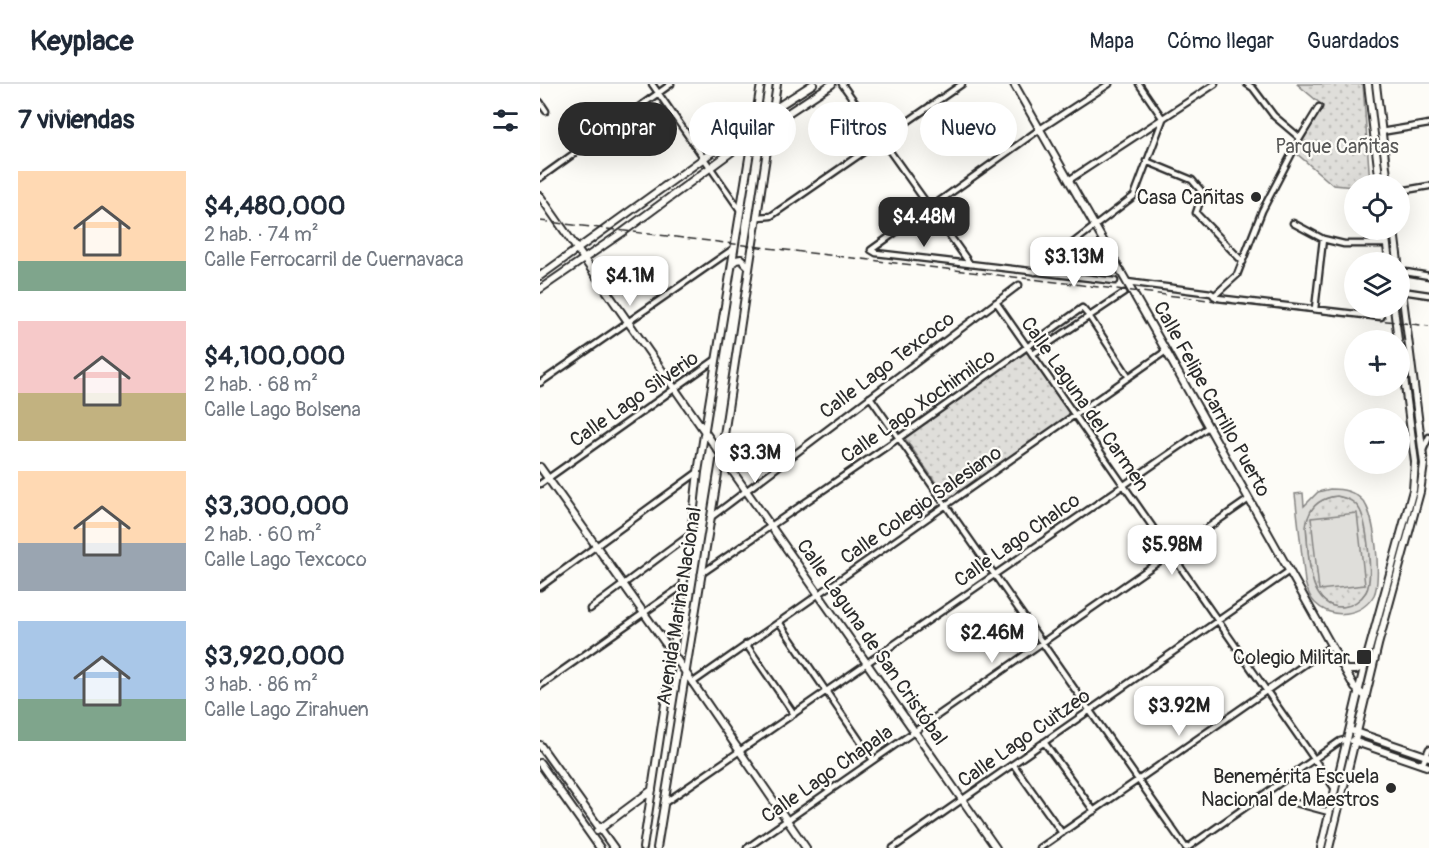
<!DOCTYPE html>
<html lang="es">
<head>
<meta charset="utf-8">
<style>
  :root { --surface:#fff; --page:#f6f6f7; --text:#1f2937; --muted:#747a83; --line:#e0e1e3; --accent:#2b2b2b }
  body { margin:0; font-family:Pangolin,sans-serif; background:var(--page); color:var(--text); height:100vh; display:flex; flex-direction:column; font-size:22px; white-space:nowrap }
  * { box-sizing:border-box; margin:0 }
  p { font-size:20px; color:var(--muted) }
  .icon { flex:none; width:33px; height:33px; fill:none; stroke:currentColor; stroke-width:2; stroke-linecap:round; stroke-linejoin:round }
  .map { position:relative; flex:1; overflow:hidden }
  .details { display:flex; flex-direction:column; background:var(--surface); width:540px }
  .details>* { flex:none }
  .top-card { position:absolute; left:18px; top:18px; width:570px; height:54px; display:flex; gap:12px }
  .controls { position:absolute; left:804px; top:90px; display:grid; gap:12px }
  .controls a { display:grid; place-items:center; width:66px; height:66px; border-radius:50%; background:var(--surface); box-shadow:0 6px 24px #0002; font-size:30px }
  .price { position:absolute; translate:-50% -51px; padding:0 14px; border-radius:12px; background:#fff; color:#222; font-size:20px; line-height:39px; filter:drop-shadow(0 2px 3px #0008) }
  .price::after { content:''; position:absolute; left:50%; top:36px; width:18px; height:14px; margin-left:-9px; background:inherit; clip-path:polygon(0 0,100% 0,50% 100%) }
  .price.current { background:var(--accent); color:#fff }
  ul { padding:0; list-style:none }
  li { display:flex; align-items:center; gap:18px; height:150px; padding:0 18px }
  li span { display:grid; place-items:center; flex:none; width:168px; height:120px; border-radius:0px; color:#555 }
  li>.icon { margin-inline-start:auto }
  span .icon { width:72px; height:72px; fill:#fffc; stroke-width:1 }
  li b { font-size:26px }
  h2 { display:flex; justify-content:space-between; align-items:center; height:72px; padding:0 18px; font-size:26px }
  .tag { padding:0 21px; border-radius:27px; background:var(--surface); box-shadow:0 6px 24px #0002; font-size:21px; line-height:54px }
  .tag.current { background:var(--accent); color:#fff }
  header { display:flex; align-items:center; gap:36px; box-sizing:border-box; height:84px; padding:0 30px; background:var(--surface); border-bottom:2px solid var(--line) }
  header strong { font-size:28px }
  nav { display:flex; gap:33px; margin-inline-start:auto; font-size:21px }
  main { display:flex; flex:1; min-height:0 }
  .map>svg:first-child { display:block }
  .grass { fill:url(#grass-dots); stroke:#858482; stroke-width:1.5 }
  .pitch { fill:#dfdeda; stroke:#858482; stroke-width:1.5; fill-rule:evenodd }
  .lines { fill:none; stroke-linecap:round; stroke-linejoin:round }
  .street-casing { stroke:#2b2b2b; stroke-width:9 }
  .secondary-casing { stroke:#2b2b2b; stroke-width:10 }
  .street { stroke:#fdfcf7; stroke-width:4.5 }
  .secondary { stroke:#fdfcf7; stroke-width:6 }
  .rail { stroke:#2b2b2b; stroke-width:1.5; stroke-dasharray:9 4.5; stroke-linecap:butt }
  .poi-dot { fill:#2b2b2b; stroke:#fdfcf7; stroke-width:2 }
  .labels { text-anchor:middle; dominant-baseline:central; stroke-width:4.5; stroke-linejoin:round; paint-order:stroke }
  .park-label { font-size:20px; fill:#585857; stroke:#fdfcf7 }
  .poi-label { font-size:20px; fill:#2b2b2b; stroke:#fdfcf7; text-anchor:end }
  .street-label { font-size:20px; fill:#2b2b2b; stroke:#fdfcf7 }
</style>
</head>
<body>
<header>
<strong>Keyplace</strong>
<nav><a>Mapa</a><a>Cómo llegar</a><a>Guardados</a></nav>
</header>
<main>
<section class="details">
<h2>7 viviendas<svg class="icon" aria-label="filters" viewBox="0 0 24 24"><path d="M4 7h16M4 17h16"/><circle cx="9" cy="7" r="2"/><circle cx="15" cy="17" r="2"/></svg></h2>
<ul>
<li><span style="background:linear-gradient(#ffd9b3 75%,#7fa58c 0)"><svg class="icon" aria-label="home" viewBox="0 0 24 24"><path d="M3 11l9-7 9 7M6 9v11h12V9"/></svg></span><div><b>$4,480,000</b><p>2 hab. · 74 m²</p><p>Calle Ferrocarril de Cuernavaca</p></div></li>
<li><span style="background:linear-gradient(#f6c9c9 60%,#c2b280 0)"><svg class="icon" aria-label="home" viewBox="0 0 24 24"><path d="M3 11l9-7 9 7M6 9v11h12V9"/></svg></span><div><b>$4,100,000</b><p>2 hab. · 68 m²</p><p>Calle Lago Bolsena</p></div></li>
<li><span style="background:linear-gradient(#ffd9b3 60%,#9aa5b1 0)"><svg class="icon" aria-label="home" viewBox="0 0 24 24"><path d="M3 11l9-7 9 7M6 9v11h12V9"/></svg></span><div><b>$3,300,000</b><p>2 hab. · 60 m²</p><p>Calle Lago Texcoco</p></div></li>
<li><span style="background:linear-gradient(#a9c7e8 65%,#7fa58c 0)"><svg class="icon" aria-label="home" viewBox="0 0 24 24"><path d="M3 11l9-7 9 7M6 9v11h12V9"/></svg></span><div><b>$3,920,000</b><p>3 hab. · 86 m²</p><p>Calle Lago Zirahuen</p></div></li>
</ul>
</section>
<div class="map">
<svg width="889" height="764" viewBox="0 0 889 764">
  <defs>
    <pattern id="grass-dots" width="8" height="8" patternUnits="userSpaceOnUse" patternTransform="scale(1.5)"><rect width="8" height="8" fill="#dfdeda"/><path d="M2 2h.1M6 6h.1" fill="none" stroke="#c0bfbb" stroke-width="1.8" stroke-linecap="round"/></pattern>
  </defs>
  <rect width="100%" height="100%" fill="#fdfcf7"/>
  <filter id="ink" filterUnits="userSpaceOnUse"><feTurbulence type="fractalNoise" baseFrequency=".0167" numOctaves="2"/><feDisplacementMap in="SourceGraphic" scale="12" xChannelSelector="R" yChannelSelector="G"/><feConvolveMatrix kernelMatrix="1 2 1 2 8 2 1 2 1" color-interpolation-filters="sRGB"/></filter>
  <g filter="url(#ink)">
    <path class="grass" d="M 757,0 L 823,0 L 830,100 L 814,100 L 814,103 L 793,101 L 756,69 L 783,22 Z
      M 487,267 L 532,331 L 408,416 L 364,353 Z
      M 797,412 C 807,414 815,417 820,426 C 827,439 834,496 826,508 C 821,517 812,522 803,523 C 766,525 769,468 766,443 C 768,424 778,414 797,412 Z"/>
    <path class="pitch" d="M 790,405 C 803,405 814,407 823,417 C 835,430 842,495 834,511 C 822,532 792,536 775,519 C 769,513 767,506 765,498 L 755,410 L 763,409 L 764,422 L 778,408 ZM 797,412 C 807,414 815,417 820,426 C 827,439 834,496 826,508 C 821,516 812,522 803,523 C 766,525 769,468 766,443 C 768,424 778,414 797,412 Z
      M 817,429 L 825,501 L 779,506 L 771,434 Z"/>
    <g class="lines">
      <g class="street-casing">
        <path id="street" d="M 112,0 L 200,126
          M 302,0 L 430,180
          M 569,0 L 500,45 L 331,166 L 336,169 L 575,197
          M 599,0 L 623,35
          M 707,0 L 713,4 L 734,32 L 760,54
          M 0,18 L 6,27
          M 841,48 L 889,40
          M 606,77 L 652,96 L 663,109 L 656,129 L 703,178
          M 0,94 L 131,0
          M 529,96 L 675,0
          M 860,107 L 889,102
          M 218,133 L 231,132 L 422,0
          M 753,139 L 783,155 L 804,160 L 847,160
          M 860,187 L 889,192
          M 495,188 L 594,112 L 623,35
          M 587,198 L 671,209 L 677,214 L 841,233
          M 862,207 L 889,211
          M 674,212 L 697,191 L 722,127 L 760,54 L 779,23
          M 456,218 L 795,705
          M 775,225 L 783,155
          M 493,270 L 584,209
          M 0,299 L 193,165
          M 330,313 L 646,764
          M 883,366 L 889,353
          M 0,400 L 175,276
          M 170,434 L 479,201
          M 161,490 L 359,354 L 542,224 L 549,232 L 589,293
          M 0,503 L 158,388
          M 50,525 L 151,450
          M 239,538 L 333,676
          M 206,560 L 254,630
          M 152,599 L 626,267
          M 0,602 L 142,502
          M 504,658 L 554,727
          M 473,680 L 522,749
          M 882,681 L 889,665
          M 748,717 L 789,728
          M 126,718 L 668,343
          M 207,764 L 709,415
          M 353,764 L 749,487
          M 500,764 L 791,562
          M 647,764 L 800,657 L 808,655"/>
      </g>
      <g class="secondary-casing">
        <path id="secondary" d="M 474,0 L 626,267 L 815,604 L 826,613
          M 828,0 L 840,100
          M 836,0 L 848,100
          M 0,112 L 456,764
          M 845,146 L 849,178
          M 854,146 L 858,178
          M 192,179 L 196,176 L 201,175 L 209,183
          M 0,192 L 214,38 L 273,0
          M 0,205 L 83,148 L 213,52 L 292,0
          M 854,224 L 858,256
          M 0,383 L 133,570 L 266,764
          M 805,586 L 816,586 L 825,581
          M 813,647 L 889,673
          M 813,657 L 889,683
          M 0,661 L 74,764
          M 0,679 L 60,764
          M 57,747 L 112,706
          M 103,764 L 151,450 L 158,388 L 221,0
          M 117,764 L 181,371 L 237,0
          M 781,764 L 825,580 L 873,406 L 875,378 L 860,263
          M 789,764 L 838,561 L 880,408 L 884,380 L 860,191"/>
      </g>
      <use href="#street" class="street"/>
      <use href="#secondary" class="secondary"/>
      <path class="rail" d="M 0,137 L 889,242"/>
    </g>
  </g>
  <g class="poi-dot">
    <circle cx="716" cy="113" r="6"/>
    <rect x="816" y="565" width="16" height="16" rx="3"/>
    <circle cx="851" cy="704" r="6"/>
  </g>
  <g class="labels">
    <g class="park-label">
      <text x="797" y="62">Parque Cañitas</text>
    </g>
    <g class="poi-label">
      <text x="704" y="113">Casa Cañitas</text>
      <text x="810" y="573">Colegio Militar</text>
      <text x="839" y="692">Benemérita Escuela<tspan x="839" dy="23">Nacional de Maestros</tspan></text>
    </g>
    <g class="street-label">
      <text transform="translate(347 281) rotate(-37)">Calle Lago Texcoco</text>
      <text transform="translate(94 315) rotate(-35)">Calle Lago Silverio</text>
      <text transform="translate(672 315) rotate(61)">Calle Felipe Carrillo Puerto</text>
      <text transform="translate(545 320) rotate(55)">Calle Laguna del Carmen</text>
      <text transform="translate(378 322) rotate(-35)">Calle Lago Xochimilco</text>
      <text transform="translate(381 421) rotate(-35)">Calle Colegio Salesiano</text>
      <text transform="translate(477 456) rotate(-35)">Calle Lago Chalco</text>
      <text transform="translate(139 522) rotate(-81)">Avenida Marina Nacional</text>
      <text transform="translate(332 558) rotate(55)">Calle Laguna de San Cristóbal</text>
      <text transform="translate(484 654) rotate(-35)">Calle Lago Cuitzeo</text>
      <text transform="translate(287 690) rotate(-35)">Calle Lago Chapala</text>
    </g>
  </g>
</svg>
<div class="controls">
<a><svg class="icon" aria-label="locate" viewBox="0 0 24 24"><circle cx="12" cy="12" r="6"/><path d="M12 2v4M12 18v4M2 12h4M18 12h4"/></svg></a>
<a><svg class="icon" aria-label="layers" viewBox="0 0 24 24"><path d="M12 4l9 5-9 5-9-5zM3 14l9 5 9-5"/></svg></a>
<a>+</a>
<a>−</a>
</div>
<b class="price current" style="left:384px;top:164px">$4.48M</b>
<b class="price" style="left:534px;top:204px">$3.13M</b>
<b class="price" style="left:90px;top:223px">$4.1M</b>
<b class="price" style="left:215px;top:400px">$3.3M</b>
<b class="price" style="left:632px;top:492px">$5.98M</b>
<b class="price" style="left:452px;top:580px">$2.46M</b>
<b class="price" style="left:639px;top:653px">$3.92M</b>
<div class="top-card">
<a class="tag current">Comprar</a>
<a class="tag">Alquilar</a>
<a class="tag">Filtros</a>
<a class="tag">Nuevo</a>
</div>
</div>
</main>
</body>
</html>
